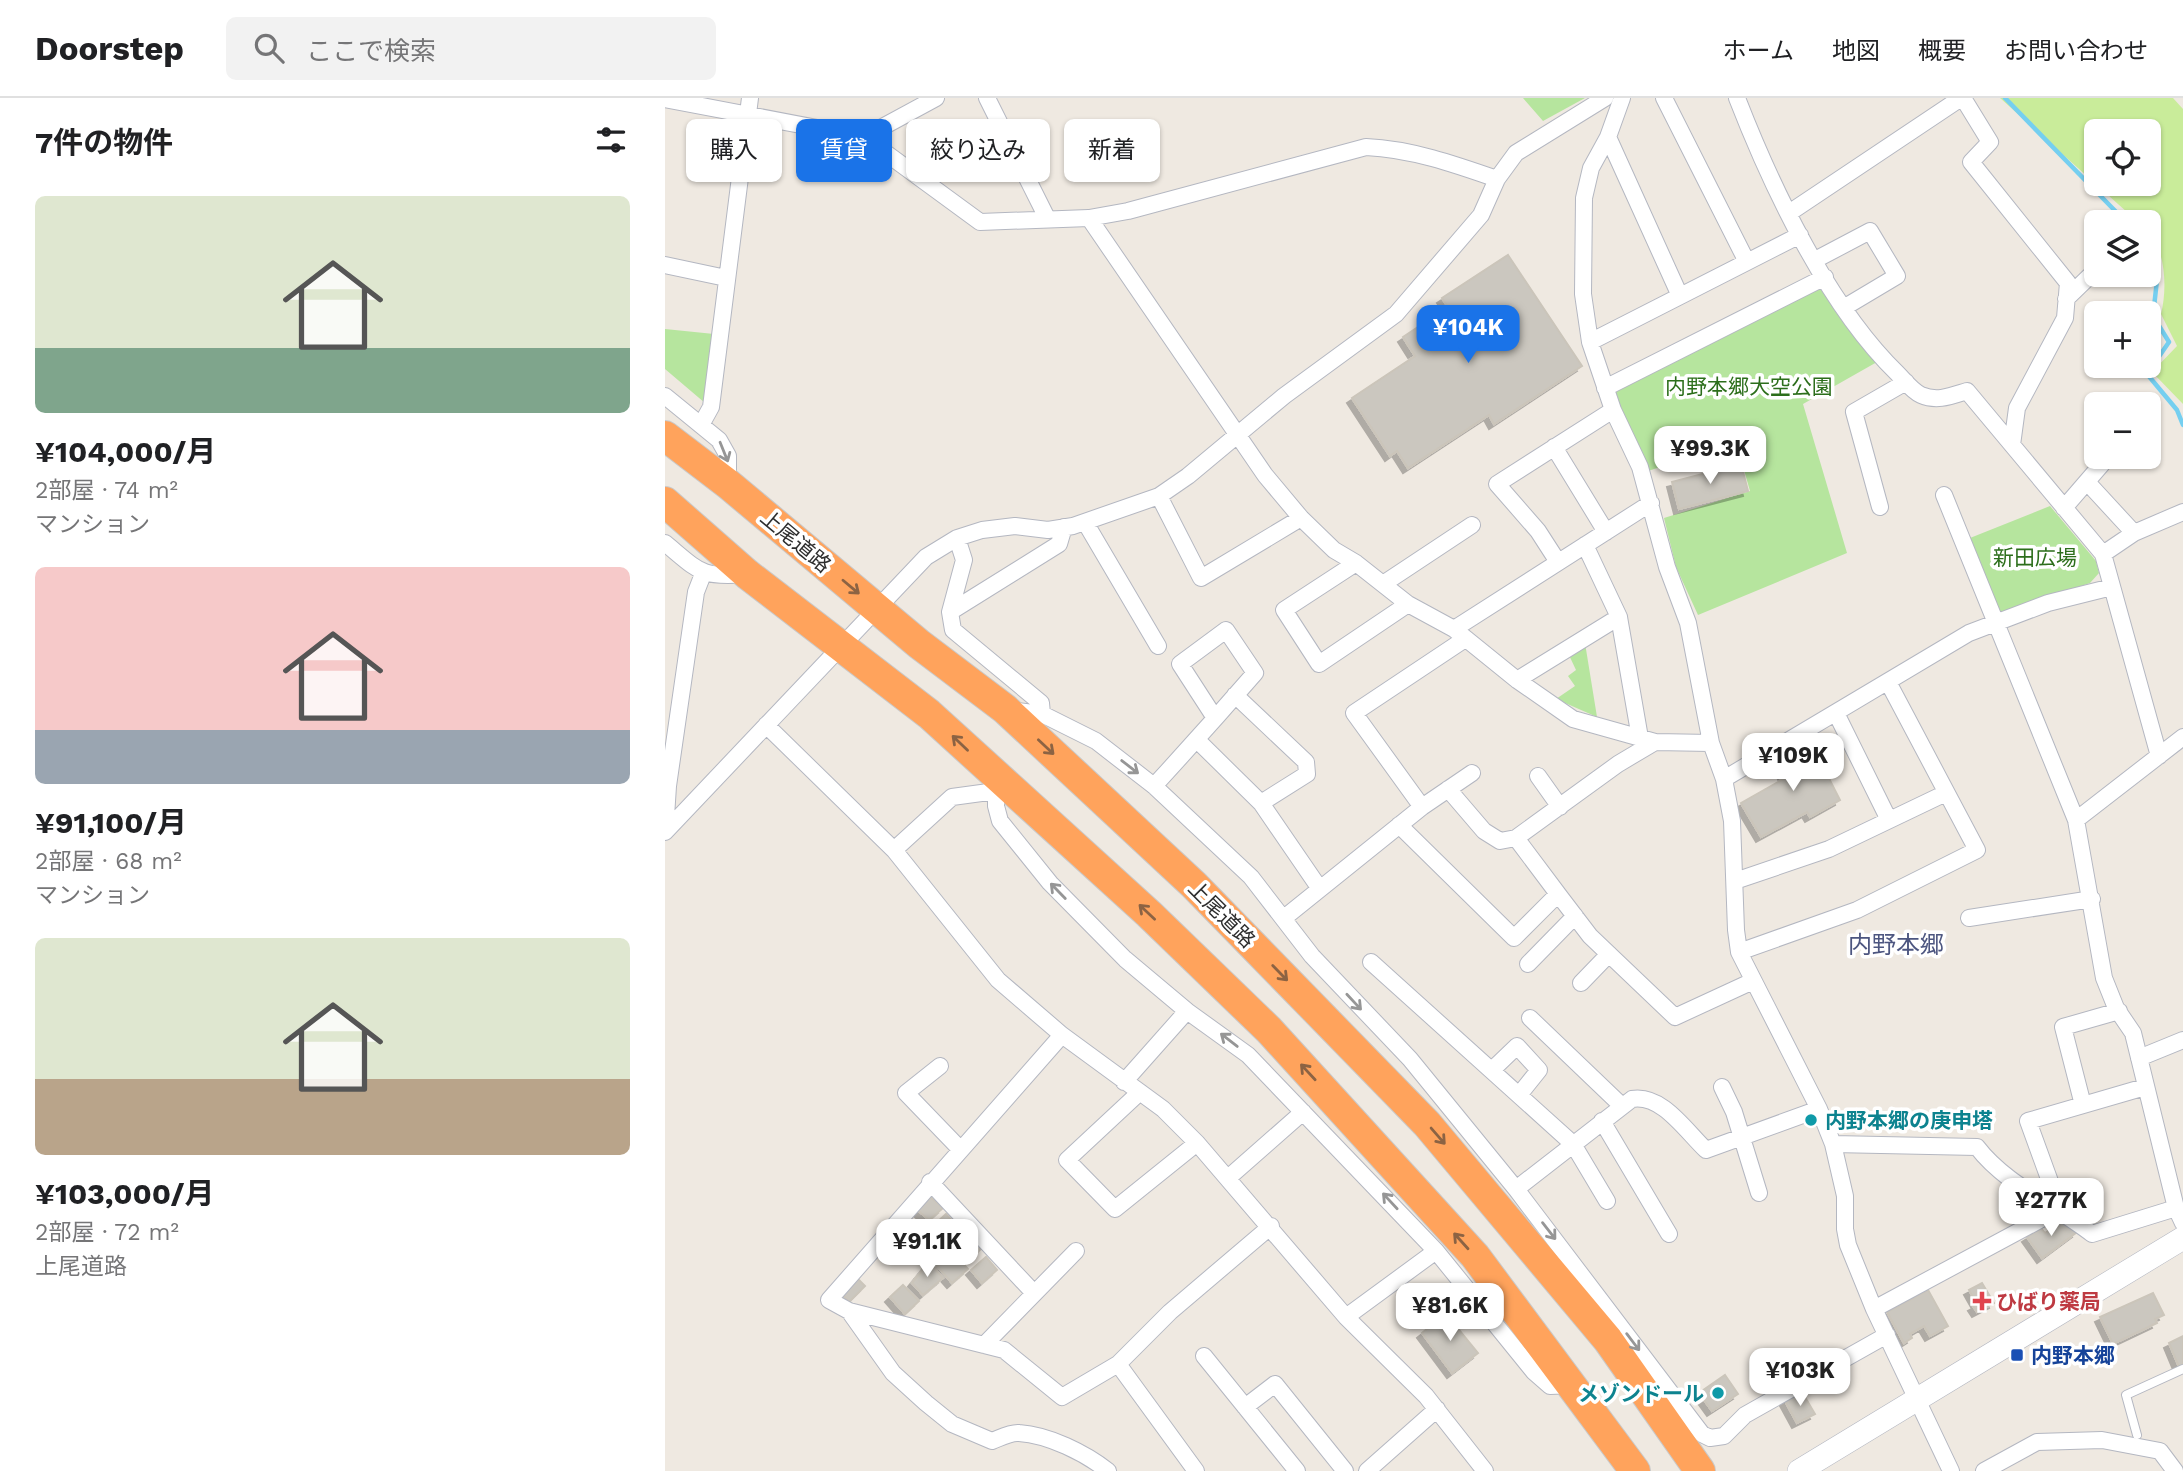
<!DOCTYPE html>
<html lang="ja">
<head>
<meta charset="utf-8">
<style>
  :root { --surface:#fff; --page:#f2f2f2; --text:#202124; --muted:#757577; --line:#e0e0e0; --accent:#1a73e8 }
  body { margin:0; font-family:"Work Sans","Noto Sans JP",sans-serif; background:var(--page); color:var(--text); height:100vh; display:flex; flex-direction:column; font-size:26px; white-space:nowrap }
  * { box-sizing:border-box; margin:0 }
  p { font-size:23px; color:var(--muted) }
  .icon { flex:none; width:38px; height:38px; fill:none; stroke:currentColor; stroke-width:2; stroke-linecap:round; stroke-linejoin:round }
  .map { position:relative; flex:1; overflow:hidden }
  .drawer { display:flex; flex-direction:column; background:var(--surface); width:665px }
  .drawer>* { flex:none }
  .banner { position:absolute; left:21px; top:21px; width:665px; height:63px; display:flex; gap:14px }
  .buttons { position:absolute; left:1419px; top:21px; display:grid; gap:14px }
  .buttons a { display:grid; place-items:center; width:77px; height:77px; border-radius:10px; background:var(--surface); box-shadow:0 2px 5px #0004; font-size:35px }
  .price { position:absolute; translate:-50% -60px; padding:0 16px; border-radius:14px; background:#fff; color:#222; font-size:23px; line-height:46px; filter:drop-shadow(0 2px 4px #0008) }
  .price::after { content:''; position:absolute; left:50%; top:42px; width:21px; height:16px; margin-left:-10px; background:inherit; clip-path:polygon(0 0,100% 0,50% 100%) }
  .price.on { background:var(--accent); color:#fff }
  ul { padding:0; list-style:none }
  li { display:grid; align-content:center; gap:14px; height:371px; padding:0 35px }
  li span { display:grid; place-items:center; height:217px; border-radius:10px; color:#555 }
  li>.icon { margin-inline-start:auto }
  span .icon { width:126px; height:126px; fill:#fffc; stroke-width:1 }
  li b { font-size:30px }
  h2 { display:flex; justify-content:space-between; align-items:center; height:84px; padding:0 35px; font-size:30px }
  .pill { padding:0 24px; border-radius:10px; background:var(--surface); box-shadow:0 2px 5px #0004; font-size:24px; line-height:63px }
  .pill.on { background:var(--accent); color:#fff }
  header { display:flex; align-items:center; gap:42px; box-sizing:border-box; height:98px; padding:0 35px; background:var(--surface); border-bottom:2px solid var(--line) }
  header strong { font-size:33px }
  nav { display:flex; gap:38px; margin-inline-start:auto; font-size:24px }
  .search { width:490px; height:63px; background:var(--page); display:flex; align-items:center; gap:18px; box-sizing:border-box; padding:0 24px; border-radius:10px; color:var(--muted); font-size:26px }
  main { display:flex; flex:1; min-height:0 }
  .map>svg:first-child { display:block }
  .green { fill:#b6e59e }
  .pitch { fill:#c9ec9a; fill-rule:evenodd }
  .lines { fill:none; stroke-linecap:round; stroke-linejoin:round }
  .stream { stroke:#75cff0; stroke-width:4.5 }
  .building { fill:#cbc7bf; stroke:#cbc5ba; stroke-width:2; filter:url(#shadow) }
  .lane-casing { stroke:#b4b7c1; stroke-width:10 }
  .street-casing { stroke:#b4b7c1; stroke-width:18 }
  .secondary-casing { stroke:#b4b7c1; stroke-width:24 }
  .highway-casing { stroke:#c9c9c9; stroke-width:32 }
  .lane { stroke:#fff; stroke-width:8 }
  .street { stroke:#fff; stroke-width:16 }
  .secondary { stroke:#fff; stroke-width:23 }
  .highway { stroke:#ffa35c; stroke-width:30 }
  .oneway { stroke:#969696 }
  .oneway2 { stroke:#8c6343 }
  .culture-dot { fill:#0f9aa8; stroke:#fff; stroke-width:2.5 }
  .health-dot { fill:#e0444e; stroke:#fff; stroke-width:2.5 }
  .transit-dot { fill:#1a4fb4; stroke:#fff; stroke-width:2.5 }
  .labels { text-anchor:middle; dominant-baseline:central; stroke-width:7; stroke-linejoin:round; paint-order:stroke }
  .park-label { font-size:21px; fill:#2c6e1b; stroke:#fff }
  .street-label { font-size:21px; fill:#2e2e2e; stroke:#fff }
  .culture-label { font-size:21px; font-weight:bold; fill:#0d838f; stroke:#fff; text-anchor:start }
  .health-label { font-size:21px; font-weight:bold; fill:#be3a42; stroke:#fff; text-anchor:start }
  .transit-label { font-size:21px; font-weight:bold; fill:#164399; stroke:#fff; text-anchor:start }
  .quarter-label { font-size:24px; fill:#4d5680; stroke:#fff }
</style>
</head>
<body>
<header>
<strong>Doorstep</strong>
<div class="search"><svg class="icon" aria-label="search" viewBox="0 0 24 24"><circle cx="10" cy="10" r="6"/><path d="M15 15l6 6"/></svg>ここで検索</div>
<nav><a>ホーム</a><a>地図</a><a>概要</a><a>お問い合わせ</a></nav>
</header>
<main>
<section class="drawer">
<h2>7件の物件<svg class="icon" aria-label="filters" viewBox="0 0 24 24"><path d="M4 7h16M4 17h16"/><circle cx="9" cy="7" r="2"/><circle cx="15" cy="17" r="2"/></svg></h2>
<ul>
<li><span style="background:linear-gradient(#dfe7d0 70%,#7fa58c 0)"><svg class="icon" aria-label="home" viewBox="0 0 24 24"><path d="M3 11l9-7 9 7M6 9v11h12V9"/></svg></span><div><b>¥104,000/月</b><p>2部屋 · 74 m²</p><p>マンション</p></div></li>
<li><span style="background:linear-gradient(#f6c9c9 75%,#9aa5b1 0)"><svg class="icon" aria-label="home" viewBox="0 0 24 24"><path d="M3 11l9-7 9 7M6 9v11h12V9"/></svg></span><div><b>¥91,100/月</b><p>2部屋 · 68 m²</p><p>マンション</p></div></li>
<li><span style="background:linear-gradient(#dfe7d0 65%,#b9a48a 0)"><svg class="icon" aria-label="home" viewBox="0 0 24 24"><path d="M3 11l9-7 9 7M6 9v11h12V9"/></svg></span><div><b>¥103,000/月</b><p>2部屋 · 72 m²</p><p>上尾道路</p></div></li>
</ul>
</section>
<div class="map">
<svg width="1518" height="1373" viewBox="0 0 1518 1373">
  <defs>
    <filter id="shadow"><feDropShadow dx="-5" dy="5" stdDeviation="0" flood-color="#0004"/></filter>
  </defs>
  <rect width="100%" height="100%" fill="#efe9e1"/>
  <path class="green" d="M 858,0 L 920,0 L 878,23 Z
    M 1156,190 L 1212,264 L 1138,306 L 1182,455 L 1033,517 L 1011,469 L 999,420 L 1085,393 L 1071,344 L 983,373 L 948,291 Z
    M 0,231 L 49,236 L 40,305 L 0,271 Z
    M 1385,408 L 1431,463 L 1434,475 L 1425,485 L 1334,516 L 1305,440 Z
    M 920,545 L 932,619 L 891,601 L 910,588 L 903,578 L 911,572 L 903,555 Z"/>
  <path class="pitch" d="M 1335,0 L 1508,0 L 1518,11 L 1518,306 L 1487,274 L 1512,248 L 1496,216 C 1501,196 1501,170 1493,149 C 1489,139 1484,137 1484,124 L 1473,124 ZM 1432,33 L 1484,33 L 1484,86 L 1432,86 Z"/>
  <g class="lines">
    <path class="stream" d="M 1340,0 L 1461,124
      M 1484,152 L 1492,182 L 1488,218 L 1504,244 L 1482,276 L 1512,312 L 1518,327"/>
  </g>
  <path class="building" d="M 843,157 L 917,268 L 829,326 L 824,317 L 743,370 L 732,353 L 725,358 L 687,300 L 750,258 L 738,239 L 783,209 L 777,200 Z
    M 1076,366 L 1083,393 L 1014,411 L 1007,384 Z
    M 1146,645 L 1175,702 L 1145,719 L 1142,714 L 1096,739 L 1076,705 L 1120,680 L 1111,664 Z
    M 263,1097 L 278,1110 L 264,1122 L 249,1109 Z
    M 281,1116 L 292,1128 L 279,1139 L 269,1127 Z
    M 1401,1121 L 1412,1134 L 1377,1160 L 1362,1139 L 1376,1130 L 1380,1135 Z
    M 265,1132 L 276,1144 L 261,1158 L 250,1146 Z
    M 307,1141 L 316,1151 L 304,1162 L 292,1155 Z
    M 287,1154 L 303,1171 L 287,1185 L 272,1168 Z
    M 321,1159 L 332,1172 L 317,1185 L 306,1172 Z
    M 264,1164 L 278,1180 L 258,1197 L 247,1185 Z
    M 191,1179 L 200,1188 L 184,1204 L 175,1194 Z
    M 1317,1185 L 1329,1205 L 1312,1214 L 1308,1208 L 1312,1206 L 1304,1192 Z
    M 238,1187 L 254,1203 L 240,1216 L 225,1199 Z
    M 1263,1192 L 1283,1228 L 1265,1238 L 1259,1228 L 1245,1236 L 1247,1240 L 1239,1245 L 1222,1214 Z
    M 1488,1195 L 1499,1217 L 1490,1221 L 1492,1225 L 1448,1246 L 1435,1219 Z
    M 781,1216 L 813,1255 L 787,1275 L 757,1235 Z
    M 1518,1238 L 1518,1267 L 1514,1269 L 1504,1245 Z
    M 1060,1277 L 1073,1296 L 1047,1313 L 1034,1295 Z
    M 1137,1294 L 1150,1316 L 1132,1325 L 1120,1303 Z"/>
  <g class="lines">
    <g class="lane-casing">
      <path id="lane" d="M 1472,1337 L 1461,1297 L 1518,1271"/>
    </g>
    <g class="street-casing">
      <path id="street" d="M 322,0 L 382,120
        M 957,0 L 943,39 L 926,70 L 919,100 L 918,196 L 925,244 L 948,312 L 975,369 L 1002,469 L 1023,525 L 1046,645 L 1059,681 L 1067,723 L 1071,832 L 1074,854 L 1154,1011 L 1168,1046 L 1180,1098 L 1180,1131 L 1183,1147 L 1209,1211 L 1286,1373
        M 999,0 L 1082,164
        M 1072,0 C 1107,90 1163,208 1232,275 C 1239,282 1247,293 1256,297 C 1272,304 1286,298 1302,293 L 1438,456 L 1494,658
        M 1298,0 L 1325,44 L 1306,64 L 1403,185 L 1400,220 L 1352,310 L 1347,347
        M 0,1 L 199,39 L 315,124 L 424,120 L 463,113 L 701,49 C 746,51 789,66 832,81
        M 199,39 L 271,0
        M 943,39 L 1015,198
        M 1124,115 L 1296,0
        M 424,120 L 600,377 L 636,420 L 669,452 L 691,465 L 743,506 L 789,531 L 852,582 L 908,621 L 990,644 L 1046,645
        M 1150,162 L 1205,133 L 1232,178 L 1180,209
        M 0,167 L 61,180
        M 1401,201 L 1432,171
        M 925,244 L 1135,137
        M 940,290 L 1160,179
        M 0,298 L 54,342 L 63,358 L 63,386
        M 36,327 L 46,309 L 85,0
        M 889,349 L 941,434
        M 1422,384 L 1469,435
        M 1279,397 L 1411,722 L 1439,880 L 1451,910 L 1468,935 L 1511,1110 L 1518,1125
        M 494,398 L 536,480 L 636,420
        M 1215,409 L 1189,314 L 1241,284
        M 1399,410 L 1443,359
        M 420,424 L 493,548
        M 292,440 L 299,462 L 285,514 L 288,532 L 376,605 L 377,616
        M 0,445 C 35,474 36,480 82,476
        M 920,447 L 954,519 L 975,640
        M 1438,456 L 1469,435 L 1518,414
        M 893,464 L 873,433 L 832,386 L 948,312
        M 691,465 L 619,512 L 654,566 L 743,506
        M 718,486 L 807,427
        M 285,514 L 394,446 L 399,429
        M 789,531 L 986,405
        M 852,582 L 954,519
        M 570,597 L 641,664 L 642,676 L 596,705
        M 345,612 L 377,616 L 431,643 L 489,688 L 586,779 L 647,858 L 745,961 L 851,1091 L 1037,1336 L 1045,1340 L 1059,1338 L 1080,1317 L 1222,1237
        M 1171,615 L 1224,722
        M 101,627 L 229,752 L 333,882 L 397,937 L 498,1011 L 532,1045 L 681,1219 L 761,1298 L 820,1373
        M 532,642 L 596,705 L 655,791
        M 873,678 L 895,709
        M 331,680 L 331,708 L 335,723 L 385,785 L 460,861 L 522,913 L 583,957 L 771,1153 L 869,1274 L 885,1288 L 909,1287
        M 1059,681 L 1304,535 L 1383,505 L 1447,489
        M 489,688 C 523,651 557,613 590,575 L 561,532 L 515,566 L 550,620
        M 783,691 L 819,733 L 835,743 L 851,740
        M 757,709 L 807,675
        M 1411,722 L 1518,639
        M 734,727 L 849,840 L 893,796 L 925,838 L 1010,919 L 1088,883
        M 0,734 L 261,459 L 292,440 L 317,432 L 350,428 L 383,432 L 408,428 L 494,398 L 523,378 L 619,298 L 731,216 L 816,117 L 832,81 L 851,55 L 940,0
        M 0,734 L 3,688 L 31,494 L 38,476
        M 229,752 L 287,699 L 331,693
        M 1070,783 L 1164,751 L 1281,695
        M 893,796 L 851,740 L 953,666 L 990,644
        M 619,820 L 757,709 L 689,615 L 800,541
        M 1304,820 L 1427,801
        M 1074,854 L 1192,812 L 1312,752 L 1223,584
        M 706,864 L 908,1046 L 942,1103
        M 863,866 L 910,818
        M 916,885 L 944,856
        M 865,920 L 957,1008
        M 397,937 L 164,1202 L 184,1213 L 339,1252 L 397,1299 L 453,1266 L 505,1214 L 606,1128
        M 1474,960 L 1518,942
        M 275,968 L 241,995 L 295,1051
        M 827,972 L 852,948 L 874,972 L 854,997
        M 459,984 L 522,913
        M 1057,989 L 1069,1014 L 1094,1095
        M 475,994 L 402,1062 L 450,1111 L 532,1045
        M 1418,1007 L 1398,929 L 1454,913
        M 937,1023 L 1004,1136
        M 1168,1046 L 1312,1049 C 1340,1086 1390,1107 1427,1136 L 1511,1110
        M 563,1080 L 638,1014
        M 265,1084 L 368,1194
        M 851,1091 L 967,1001 C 997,996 1020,1032 1041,1052 L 1154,1011
        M 1395,1111 L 1363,1023 L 1480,989
        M 1209,1211 L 1395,1111
        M 184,1213 L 228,1275 L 261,1305 L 287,1326 L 327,1343 C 335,1340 346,1334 354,1335 C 384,1337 420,1355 443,1373
        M 681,1219 L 771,1153
        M 319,1247 L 411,1153
        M 539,1258 L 632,1373
        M 453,1266 L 531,1373
        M 580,1309 L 610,1286 L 680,1373
        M 702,1373 L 772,1311
        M 1319,1373 L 1372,1344 L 1437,1342 L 1495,1353 L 1510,1373"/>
    </g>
    <g class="secondary-casing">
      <path id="secondary" d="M 1134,1373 L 1518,1140"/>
    </g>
    <g class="highway-casing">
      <path id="highway" d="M 0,338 L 63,386 L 254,546 L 340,611 L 529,787 L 762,1026 L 943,1242 L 1035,1373
        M 0,404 L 82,476 L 264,616 L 484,816 L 604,932 L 810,1158 L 970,1373"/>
    </g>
    <use href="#lane" class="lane"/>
    <use href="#street" class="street"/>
    <use href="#secondary" class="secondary"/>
    <use href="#highway" class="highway"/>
  </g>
  <defs><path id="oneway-shaft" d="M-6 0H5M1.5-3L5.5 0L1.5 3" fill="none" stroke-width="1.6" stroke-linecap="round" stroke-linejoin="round" transform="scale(1.75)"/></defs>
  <g class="oneway">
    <use href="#oneway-shaft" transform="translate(59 354) rotate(68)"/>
    <use href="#oneway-shaft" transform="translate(465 669) rotate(38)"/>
    <use href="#oneway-shaft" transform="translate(393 793) rotate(-134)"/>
    <use href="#oneway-shaft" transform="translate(689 904) rotate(47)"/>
    <use href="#oneway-shaft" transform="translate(564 942) rotate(-142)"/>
    <use href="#oneway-shaft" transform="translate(725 1103) rotate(-133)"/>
    <use href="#oneway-shaft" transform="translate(884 1133) rotate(52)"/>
    <use href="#oneway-shaft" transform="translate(968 1244) rotate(53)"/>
  </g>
  <g class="oneway2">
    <use href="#oneway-shaft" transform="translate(186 489) rotate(40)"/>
    <use href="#oneway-shaft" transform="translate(295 645) rotate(-136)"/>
    <use href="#oneway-shaft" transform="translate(381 649) rotate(43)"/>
    <use href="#oneway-shaft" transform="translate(482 814) rotate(-137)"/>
    <use href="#oneway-shaft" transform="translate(615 875) rotate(46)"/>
    <use href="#oneway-shaft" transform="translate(643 974) rotate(-133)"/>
    <use href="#oneway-shaft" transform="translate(773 1038) rotate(49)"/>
    <use href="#oneway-shaft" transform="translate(796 1143) rotate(-132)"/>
  </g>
  <g class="culture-dot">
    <circle cx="1146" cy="1022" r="7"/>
    <circle cx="1053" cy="1295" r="7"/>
  </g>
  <path class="health-dot" d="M1313.5 1192.5h7v7h7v7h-7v7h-7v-7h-7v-7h7z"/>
  <rect class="transit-dot" x="1345" y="1250" width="14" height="14" rx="3.5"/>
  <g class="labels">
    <g class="park-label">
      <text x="1084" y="288">内野本郷大空公園</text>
      <text x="1370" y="459">新田広場</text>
    </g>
    <g class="street-label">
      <text transform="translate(131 443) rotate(40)">上尾道路</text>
      <text transform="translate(557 816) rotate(45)">上尾道路</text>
    </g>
    <g class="culture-label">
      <text x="1160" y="1022">内野本郷の庚申塔</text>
      <text x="1039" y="1295" text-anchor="end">メゾンドール</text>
    </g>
    <g class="health-label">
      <text x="1331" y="1203">ひばり薬局</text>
    </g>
    <g class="transit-label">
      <text x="1366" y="1257">内野本郷</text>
    </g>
    <g class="quarter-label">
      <text x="1231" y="847">内野本郷</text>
    </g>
  </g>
</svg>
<div class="buttons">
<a><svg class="icon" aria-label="locate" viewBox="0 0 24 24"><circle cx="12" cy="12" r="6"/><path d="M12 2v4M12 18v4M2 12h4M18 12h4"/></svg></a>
<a><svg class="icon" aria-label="layers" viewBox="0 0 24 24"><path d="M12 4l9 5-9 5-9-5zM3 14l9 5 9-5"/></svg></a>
<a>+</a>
<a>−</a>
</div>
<b class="price on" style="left:803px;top:267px">¥104K</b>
<b class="price" style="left:1045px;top:388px">¥99.3K</b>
<b class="price" style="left:1128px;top:695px">¥109K</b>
<b class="price" style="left:1386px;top:1140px">¥277K</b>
<b class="price" style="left:262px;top:1181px">¥91.1K</b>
<b class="price" style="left:785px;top:1245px">¥81.6K</b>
<b class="price" style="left:1135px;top:1310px">¥103K</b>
<div class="banner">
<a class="pill">購入</a>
<a class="pill on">賃貸</a>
<a class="pill">絞り込み</a>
<a class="pill">新着</a>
</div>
</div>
</main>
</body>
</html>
